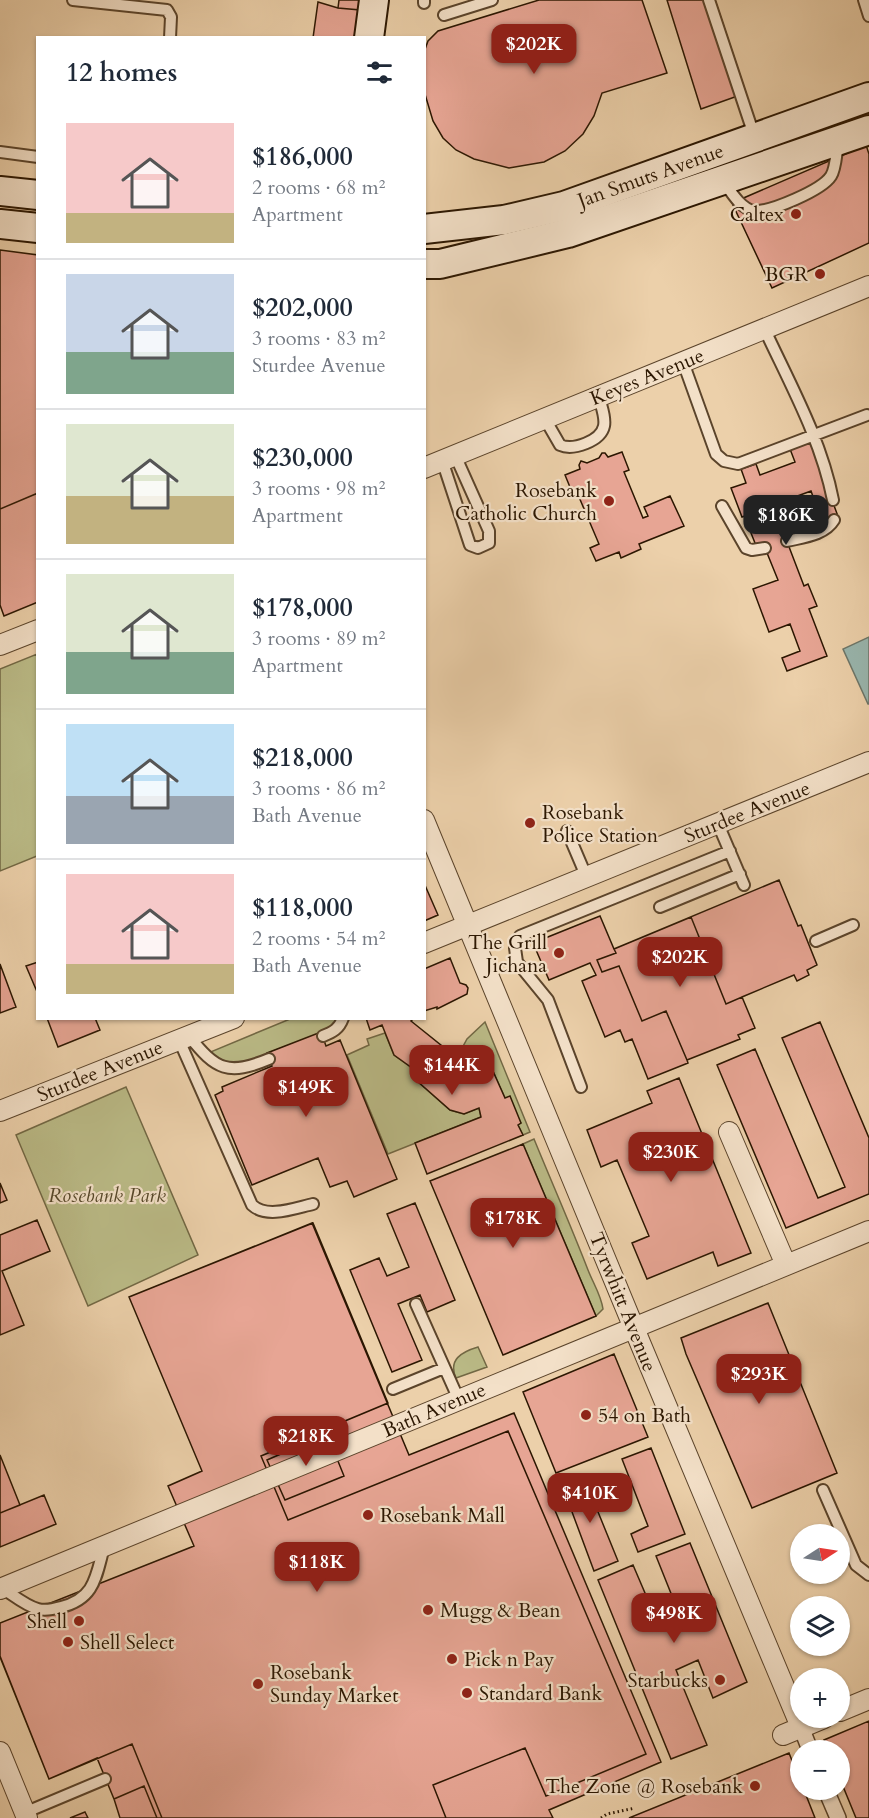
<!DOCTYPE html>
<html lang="en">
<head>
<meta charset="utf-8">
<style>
  :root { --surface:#fff; --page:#f6f6f7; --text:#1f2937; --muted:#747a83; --line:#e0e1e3; --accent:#8f2418 }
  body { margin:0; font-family:Cardo,serif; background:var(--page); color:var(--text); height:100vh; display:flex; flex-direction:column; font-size:22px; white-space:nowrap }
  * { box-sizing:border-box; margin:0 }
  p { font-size:20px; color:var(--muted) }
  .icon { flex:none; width:33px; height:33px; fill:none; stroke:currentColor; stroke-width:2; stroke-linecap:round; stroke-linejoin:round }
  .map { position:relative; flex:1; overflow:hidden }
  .sheet { position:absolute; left:36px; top:36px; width:390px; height:984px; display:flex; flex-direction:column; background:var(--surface); border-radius:0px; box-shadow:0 2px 4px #0004 }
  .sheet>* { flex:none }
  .needle { width:39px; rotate:78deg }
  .tools { position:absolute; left:790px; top:1524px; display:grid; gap:12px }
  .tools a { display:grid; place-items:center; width:60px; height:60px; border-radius:50%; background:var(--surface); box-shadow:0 2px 4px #0004; font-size:30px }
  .price { position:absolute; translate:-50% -51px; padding:0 14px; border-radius:12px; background:var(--accent); color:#fff; font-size:20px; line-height:39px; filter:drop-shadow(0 2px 3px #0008) }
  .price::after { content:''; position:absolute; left:50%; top:36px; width:18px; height:14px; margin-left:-9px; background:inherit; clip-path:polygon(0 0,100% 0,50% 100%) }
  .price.current { background:#222; color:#fff }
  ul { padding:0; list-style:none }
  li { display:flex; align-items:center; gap:18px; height:150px; padding:0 30px }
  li+li { border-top:2px solid var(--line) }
  li span { display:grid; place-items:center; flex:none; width:168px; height:120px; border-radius:0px; color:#555 }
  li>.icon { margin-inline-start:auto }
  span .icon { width:72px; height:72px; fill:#fffc; stroke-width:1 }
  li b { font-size:26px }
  h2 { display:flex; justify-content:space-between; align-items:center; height:72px; padding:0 30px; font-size:26px }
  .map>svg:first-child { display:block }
  .green { fill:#baba86; stroke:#726844; stroke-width:1.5 }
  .water { fill:#99b6ae; stroke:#6d7669; stroke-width:1.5 }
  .building { fill:#e7a594; stroke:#2b1601; stroke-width:1.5 }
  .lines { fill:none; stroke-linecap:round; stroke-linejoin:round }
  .service-casing { stroke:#5b442b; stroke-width:14 }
  .pedestrian-casing { stroke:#5b442b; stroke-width:18 }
  .minor-casing { stroke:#5b442b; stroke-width:22 }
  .secondary-casing { stroke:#2b1601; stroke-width:32 }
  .path { stroke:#2b1601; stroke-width:3; stroke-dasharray:1.5 3; stroke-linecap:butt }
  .service { stroke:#f3e0c8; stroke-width:10 }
  .pedestrian { stroke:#f3e0c8; stroke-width:15 }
  .minor { stroke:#f3e0c8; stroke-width:20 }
  .secondary { stroke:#f3e0c8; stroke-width:28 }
  .poi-dot { fill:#8f2418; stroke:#f3e0c8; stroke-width:2 }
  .labels { text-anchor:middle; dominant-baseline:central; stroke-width:4.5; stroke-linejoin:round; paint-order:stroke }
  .street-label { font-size:20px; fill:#2b1601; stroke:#f3e0c8 }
  .poi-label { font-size:20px; fill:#2b1601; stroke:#f3e0c8; text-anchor:start }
  .park-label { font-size:20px; font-style:italic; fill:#564729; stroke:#f3e0c8 }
</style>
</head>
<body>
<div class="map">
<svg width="869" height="1818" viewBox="0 0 869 1818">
  <rect width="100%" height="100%" fill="#ecd0aa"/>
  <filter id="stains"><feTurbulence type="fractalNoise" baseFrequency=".00333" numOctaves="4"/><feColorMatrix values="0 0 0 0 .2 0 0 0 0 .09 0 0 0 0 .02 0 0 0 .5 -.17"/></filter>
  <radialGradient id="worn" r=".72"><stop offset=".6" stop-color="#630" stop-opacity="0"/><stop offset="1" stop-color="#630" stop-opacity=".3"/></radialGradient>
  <path class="green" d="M 37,654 L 37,856 L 0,871 L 0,669 Z
    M 290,1019 L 343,1019 L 340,1026 L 268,1053 L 269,1059 L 235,1069 L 208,1053 Z
    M 485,1022 L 530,1132 L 523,1135 L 518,1125 L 521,1123 L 505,1098 L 492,1069 L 484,1068 L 480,1071 L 479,1078 L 469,1082 L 460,1069 L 454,1063 L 467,1039 Z
    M 385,1033 L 394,1055 L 419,1073 L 416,1080 L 450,1110 L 464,1114 L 479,1108 L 481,1117 L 388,1154 L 347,1055 L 369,1045 L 367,1039 Z
    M 126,1087 L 198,1255 L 88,1306 L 16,1135 Z
    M 534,1139 C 552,1183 571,1226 588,1270 C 593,1283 601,1295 603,1309 L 596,1316 L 523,1144 Z
    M 478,1347 L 487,1367 L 456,1378 C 448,1360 461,1352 478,1347 Z"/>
  <path class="water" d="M 869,637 L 869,704 L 868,704 L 843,649 Z"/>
  <path class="building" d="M 339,0 L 361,0 L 360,10 L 338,8 Z
    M 539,0 L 642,0 L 667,73 L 602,93 L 594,116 L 583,134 L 565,151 L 544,162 L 509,168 L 474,159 L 456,150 L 443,138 L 433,121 L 424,91 L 424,52 L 428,41 L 438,31 Z
    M 667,0 L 715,0 L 746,93 L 701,109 Z
    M 318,2 L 338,8 L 360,10 L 354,38 L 313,38 Z
    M 866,145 L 869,154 L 869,243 L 772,288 L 732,203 Z
    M 0,250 L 38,255 L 38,602 L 4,616 L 0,605 Z
    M 810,441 L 839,519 L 818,527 L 810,507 L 816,505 L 811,491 L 773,505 L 804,586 L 808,584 L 817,606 L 809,609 L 827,656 L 787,671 L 782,658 L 800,651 L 790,624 L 769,632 L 753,589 L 778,580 L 765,548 L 757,548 L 747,523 L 754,520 L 751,514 L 742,517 L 731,488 L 746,483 L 741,469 L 756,464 L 760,475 L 795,462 L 790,449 Z
    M 622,452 L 629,470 L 624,472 L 643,518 L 648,516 L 644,507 L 670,496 L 684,526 L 639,544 L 641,549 L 621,558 L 619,552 L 596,561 L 590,548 L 599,544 L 576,490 L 572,492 L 565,475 L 580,469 L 579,465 L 581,461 L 587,463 L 599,458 L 602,453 L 605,453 L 608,457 Z
    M 38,493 L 38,602 L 4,616 L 0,605 L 0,509 Z
    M 779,880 L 798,926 L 801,925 L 817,965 L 807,970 L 809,975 L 797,981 L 794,975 L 742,997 L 755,1028 L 738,1035 L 740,1039 L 687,1060 L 688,1063 L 648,1079 L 632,1039 L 625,1042 L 620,1030 L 605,1037 L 582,981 L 596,975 L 590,963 L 549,980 L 533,943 L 600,916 L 614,949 Z
    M 424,883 L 438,915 L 424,921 Z
    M 691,917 L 726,1004 L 742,997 L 755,1028 L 738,1035 L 740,1039 L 687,1060 L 666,1011 L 642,1021 L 619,966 L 602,972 L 597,960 L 616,953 L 614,949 Z
    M 450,958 L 460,983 L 466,985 L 468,988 L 467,994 L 437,1009 L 437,1007 L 424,1011 L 424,969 Z
    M 38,962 L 38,994 L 26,966 Z
    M 0,964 L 16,1007 L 0,1013 Z
    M 47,1018 L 95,1018 L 100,1030 L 58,1047 Z
    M 366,1018 L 414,1018 L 411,1021 L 457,1058 L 454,1063 L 460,1069 L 469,1082 L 479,1078 L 480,1071 L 484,1068 L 492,1069 L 505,1098 L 510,1096 L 521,1123 L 518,1125 L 523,1135 L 427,1174 L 415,1143 L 481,1117 L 479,1108 L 464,1114 L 450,1110 L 416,1080 L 419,1073 L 394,1055 L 382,1025 L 370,1030 Z
    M 820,1022 L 869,1138 L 869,1194 L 786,1228 L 717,1065 L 755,1049 L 818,1198 L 845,1187 L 782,1038 Z
    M 321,1032 L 326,1046 L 340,1040 L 397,1179 L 354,1197 L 347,1181 L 330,1187 L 318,1158 L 252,1185 L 215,1095 L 223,1091 L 222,1087 L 272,1066 L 267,1053 Z
    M 679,1078 L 751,1253 L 718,1266 L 713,1252 L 647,1279 L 632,1243 L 649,1236 L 617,1160 L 601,1167 L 587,1130 L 652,1103 L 647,1091 Z
    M 523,1144 L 596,1316 L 503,1355 L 430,1181 Z
    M 0,1183 L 7,1200 L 0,1203 Z
    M 415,1203 L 455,1300 L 427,1312 L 420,1295 L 398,1304 L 422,1360 L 392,1372 L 350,1270 L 379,1258 L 387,1276 L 409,1267 L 387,1214 Z
    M 37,1220 L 50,1251 L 2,1271 L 24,1325 L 0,1335 L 0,1235 Z
    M 312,1223 L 409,1455 L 514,1413 L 661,1762 L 549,1810 L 553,1818 L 157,1818 L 144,1786 L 114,1799 L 97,1758 L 49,1779 L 0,1657 L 0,1623 L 194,1546 L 168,1486 L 202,1471 L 129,1297 Z
    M 313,1223 L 388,1403 L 261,1456 L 288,1520 L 508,1431 L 646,1754 L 546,1796 L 525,1748 L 433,1785 L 446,1818 L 162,1818 L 132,1744 L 49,1779 L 0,1656 L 0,1623 L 194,1546 L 168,1486 L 202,1471 L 129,1297 Z
    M 768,1303 L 837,1473 L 752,1508 L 686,1354 L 681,1338 Z
    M 614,1354 L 648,1437 L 556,1473 L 523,1392 Z
    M 327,1434 L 344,1476 L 285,1500 L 267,1460 Z
    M 651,1448 L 685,1534 L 638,1552 L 631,1534 L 648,1526 L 622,1459 Z
    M 0,1455 L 20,1505 L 0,1513 Z
    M 583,1475 L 618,1561 L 594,1571 L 562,1485 Z
    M 44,1495 L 56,1524 L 0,1547 L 0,1513 Z
    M 690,1543 L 747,1682 L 713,1698 L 698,1660 L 676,1670 L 707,1745 L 671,1759 L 598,1580 L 633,1565 L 657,1621 L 678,1611 L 656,1556 Z
    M 869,1721 L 869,1818 L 856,1818 L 840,1779 L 840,1750 L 829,1750 L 824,1740 Z
    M 789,1753 L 801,1783 L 801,1790 L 804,1790 L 815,1818 L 629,1818 Z
    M 144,1786 L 157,1818 L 120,1818 L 114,1799 Z
    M 85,1812 L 88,1818 L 70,1818 Z"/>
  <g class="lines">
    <g class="service-casing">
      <path id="service" d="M 73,0 L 167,10 L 171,17 L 170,38
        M 709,0 L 755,138
        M 864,0 L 869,16
        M 424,3 L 424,0
        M 444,15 L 492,0
        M 0,152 L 38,157
        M 724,182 C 731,192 741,209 754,211 C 771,212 822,190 831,176 C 836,168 836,153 838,144
        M 764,328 C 790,384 821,439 833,500
        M 683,362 L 716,454 L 724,461 L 738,464 L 867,415
        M 545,419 L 560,445 C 573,451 601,441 604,426 C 606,417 601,406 599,397
        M 442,460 L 470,545 L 478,548 L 489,543 L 489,531 L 455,455
        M 722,506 L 746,548 L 752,550 L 765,548
        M 787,541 C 804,537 825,535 834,520
        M 718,824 L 744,885
        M 567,831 L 587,878
        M 660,907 L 740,874
        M 816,941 L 853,925
        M 189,1036 C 216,1070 228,1076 269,1059
        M 323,1036 C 333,1032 339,1029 343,1018
        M 179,1040 L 252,1205 C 267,1219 295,1208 313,1204
        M 581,1087 L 548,1000 L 517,962 L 515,948 L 520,936 L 730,851
        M 416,1304 L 459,1400
        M 393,1389 L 444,1368
        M 823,1490 L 856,1565 L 869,1575
        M 2,1588 C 13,1595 26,1606 38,1609 C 46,1611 54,1609 61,1607 C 95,1599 96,1576 104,1547
        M 24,1813 L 105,1779"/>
    </g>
    <g class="pedestrian-casing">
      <path id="pedestrian" d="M 801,1727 L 810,1750
        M 826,1790 L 838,1818"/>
    </g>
    <g class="minor-casing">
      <path id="minor" d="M 424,468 L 869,286
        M 0,645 L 38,630
        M 424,820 L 641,1345 L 801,1727
        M 424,943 L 869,762
        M 0,1111 L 234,1018
        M 729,1132 L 786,1265
        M 0,1589 L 869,1231
        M 840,1711 L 869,1699
        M 783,1735 L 824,1718
        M 0,1752 L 27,1818"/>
    </g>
    <g class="secondary-casing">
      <g id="secondary">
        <path d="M 369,38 L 374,0"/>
        <path d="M 0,191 L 38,195"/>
        <path d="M 0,224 L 38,228"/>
        <path id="s1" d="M 424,229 L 504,220 L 564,206 L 869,97"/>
        <path d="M 424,264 L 440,264 L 568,233 L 869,130"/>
      </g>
    </g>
    <path class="path" d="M 601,1818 L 607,1814 L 635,1808"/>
    <use href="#service" class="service"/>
    <use href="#pedestrian" class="pedestrian"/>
    <use href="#minor" class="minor"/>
    <use href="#secondary" class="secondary"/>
  </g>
  <g class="poi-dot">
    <circle cx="796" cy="214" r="6"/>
    <circle cx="820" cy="274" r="6"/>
    <circle cx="609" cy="501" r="6"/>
    <circle cx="530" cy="823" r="6"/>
    <circle cx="559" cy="953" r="6"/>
    <circle cx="586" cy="1415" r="6"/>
    <circle cx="368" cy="1515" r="6"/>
    <circle cx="428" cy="1610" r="6"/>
    <circle cx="79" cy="1621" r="6"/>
    <circle cx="68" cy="1642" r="6"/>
    <circle cx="452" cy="1659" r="6"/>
    <circle cx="720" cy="1680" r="6"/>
    <circle cx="258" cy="1684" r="6"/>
    <circle cx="467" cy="1693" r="6"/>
    <circle cx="755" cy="1786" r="6"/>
  </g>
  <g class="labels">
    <g class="street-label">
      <text stroke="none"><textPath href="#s1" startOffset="234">Jan Smuts Avenue</textPath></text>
      <text transform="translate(647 377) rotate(-22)">Keyes Avenue</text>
      <text transform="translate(747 812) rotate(-22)">Sturdee Avenue</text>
      <text transform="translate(100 1071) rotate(-22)">Sturdee Avenue</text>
      <text transform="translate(623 1302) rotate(68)">Tyrwhitt Avenue</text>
      <text transform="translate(434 1410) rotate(-23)">Bath Avenue</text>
    </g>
    <g class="poi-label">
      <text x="784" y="214" text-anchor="end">Caltex</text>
      <text x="808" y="274" text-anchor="end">BGR</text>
      <text x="597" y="490" text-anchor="end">Rosebank<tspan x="597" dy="23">Catholic Church</tspan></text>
      <text x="542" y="812">Rosebank<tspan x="542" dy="23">Police Station</tspan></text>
      <text x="547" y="942" text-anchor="end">The Grill<tspan x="547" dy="23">Jichana</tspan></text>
      <text x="598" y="1415">54 on Bath</text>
      <text x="380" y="1515">Rosebank Mall</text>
      <text x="440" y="1610">Mugg &amp; Bean</text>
      <text x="67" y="1621" text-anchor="end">Shell</text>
      <text x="80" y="1642">Shell Select</text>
      <text x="464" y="1659">Pick n Pay</text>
      <text x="270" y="1672">Rosebank<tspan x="270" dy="23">Sunday Market</tspan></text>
      <text x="708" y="1680" text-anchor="end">Starbucks</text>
      <text x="479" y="1693">Standard Bank</text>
      <text x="743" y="1786" text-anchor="end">The Zone @ Rosebank</text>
    </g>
    <g class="park-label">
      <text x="107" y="1195">Rosebank Park</text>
    </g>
  </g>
  <rect width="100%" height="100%" filter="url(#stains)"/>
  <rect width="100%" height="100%" fill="url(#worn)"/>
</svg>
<div class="tools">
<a><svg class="needle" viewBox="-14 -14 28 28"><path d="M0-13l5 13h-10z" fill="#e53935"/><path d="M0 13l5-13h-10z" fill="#747a83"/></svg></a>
<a><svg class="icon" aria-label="layers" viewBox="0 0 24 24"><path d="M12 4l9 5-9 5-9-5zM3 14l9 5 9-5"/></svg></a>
<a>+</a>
<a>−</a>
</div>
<b class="price" style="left:534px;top:75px">$202K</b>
<b class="price current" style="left:786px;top:546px">$186K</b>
<b class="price" style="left:680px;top:988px">$202K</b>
<b class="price" style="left:452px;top:1096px">$144K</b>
<b class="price" style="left:306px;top:1118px">$149K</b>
<b class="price" style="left:671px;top:1183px">$230K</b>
<b class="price" style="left:513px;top:1249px">$178K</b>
<b class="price" style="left:759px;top:1405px">$293K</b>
<b class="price" style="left:306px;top:1467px">$218K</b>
<b class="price" style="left:590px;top:1524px">$410K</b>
<b class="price" style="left:317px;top:1593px">$118K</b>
<b class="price" style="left:674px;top:1644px">$498K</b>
<section class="sheet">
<h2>12 homes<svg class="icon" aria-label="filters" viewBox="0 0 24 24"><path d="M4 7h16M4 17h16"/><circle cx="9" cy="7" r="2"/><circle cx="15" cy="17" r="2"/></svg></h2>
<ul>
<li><span style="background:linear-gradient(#f6c9c9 75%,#c2b280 0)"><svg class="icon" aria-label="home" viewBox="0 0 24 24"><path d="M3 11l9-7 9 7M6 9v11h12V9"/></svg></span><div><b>$186,000</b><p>2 rooms · 68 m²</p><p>Apartment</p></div></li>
<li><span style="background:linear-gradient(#c9d6e8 65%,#7fa58c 0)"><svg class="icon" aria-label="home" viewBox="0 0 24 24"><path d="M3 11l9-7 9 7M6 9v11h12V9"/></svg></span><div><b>$202,000</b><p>3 rooms · 83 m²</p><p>Sturdee Avenue</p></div></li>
<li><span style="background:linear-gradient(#dfe7d0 60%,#c2b280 0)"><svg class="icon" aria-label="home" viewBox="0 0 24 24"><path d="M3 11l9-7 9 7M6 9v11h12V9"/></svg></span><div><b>$230,000</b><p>3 rooms · 98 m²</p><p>Apartment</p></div></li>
<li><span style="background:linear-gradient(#dfe7d0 65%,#7fa58c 0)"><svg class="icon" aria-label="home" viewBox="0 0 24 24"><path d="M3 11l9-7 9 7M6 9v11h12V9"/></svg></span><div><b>$178,000</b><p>3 rooms · 89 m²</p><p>Apartment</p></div></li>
<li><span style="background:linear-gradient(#bfe0f5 60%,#9aa5b1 0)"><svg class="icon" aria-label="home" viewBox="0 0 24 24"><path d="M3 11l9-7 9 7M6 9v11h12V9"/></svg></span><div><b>$218,000</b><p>3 rooms · 86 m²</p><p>Bath Avenue</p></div></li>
<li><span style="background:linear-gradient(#f6c9c9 75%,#c2b280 0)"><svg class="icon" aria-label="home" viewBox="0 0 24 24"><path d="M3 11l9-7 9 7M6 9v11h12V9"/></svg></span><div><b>$118,000</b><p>2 rooms · 54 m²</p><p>Bath Avenue</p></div></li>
</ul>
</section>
</div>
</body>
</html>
